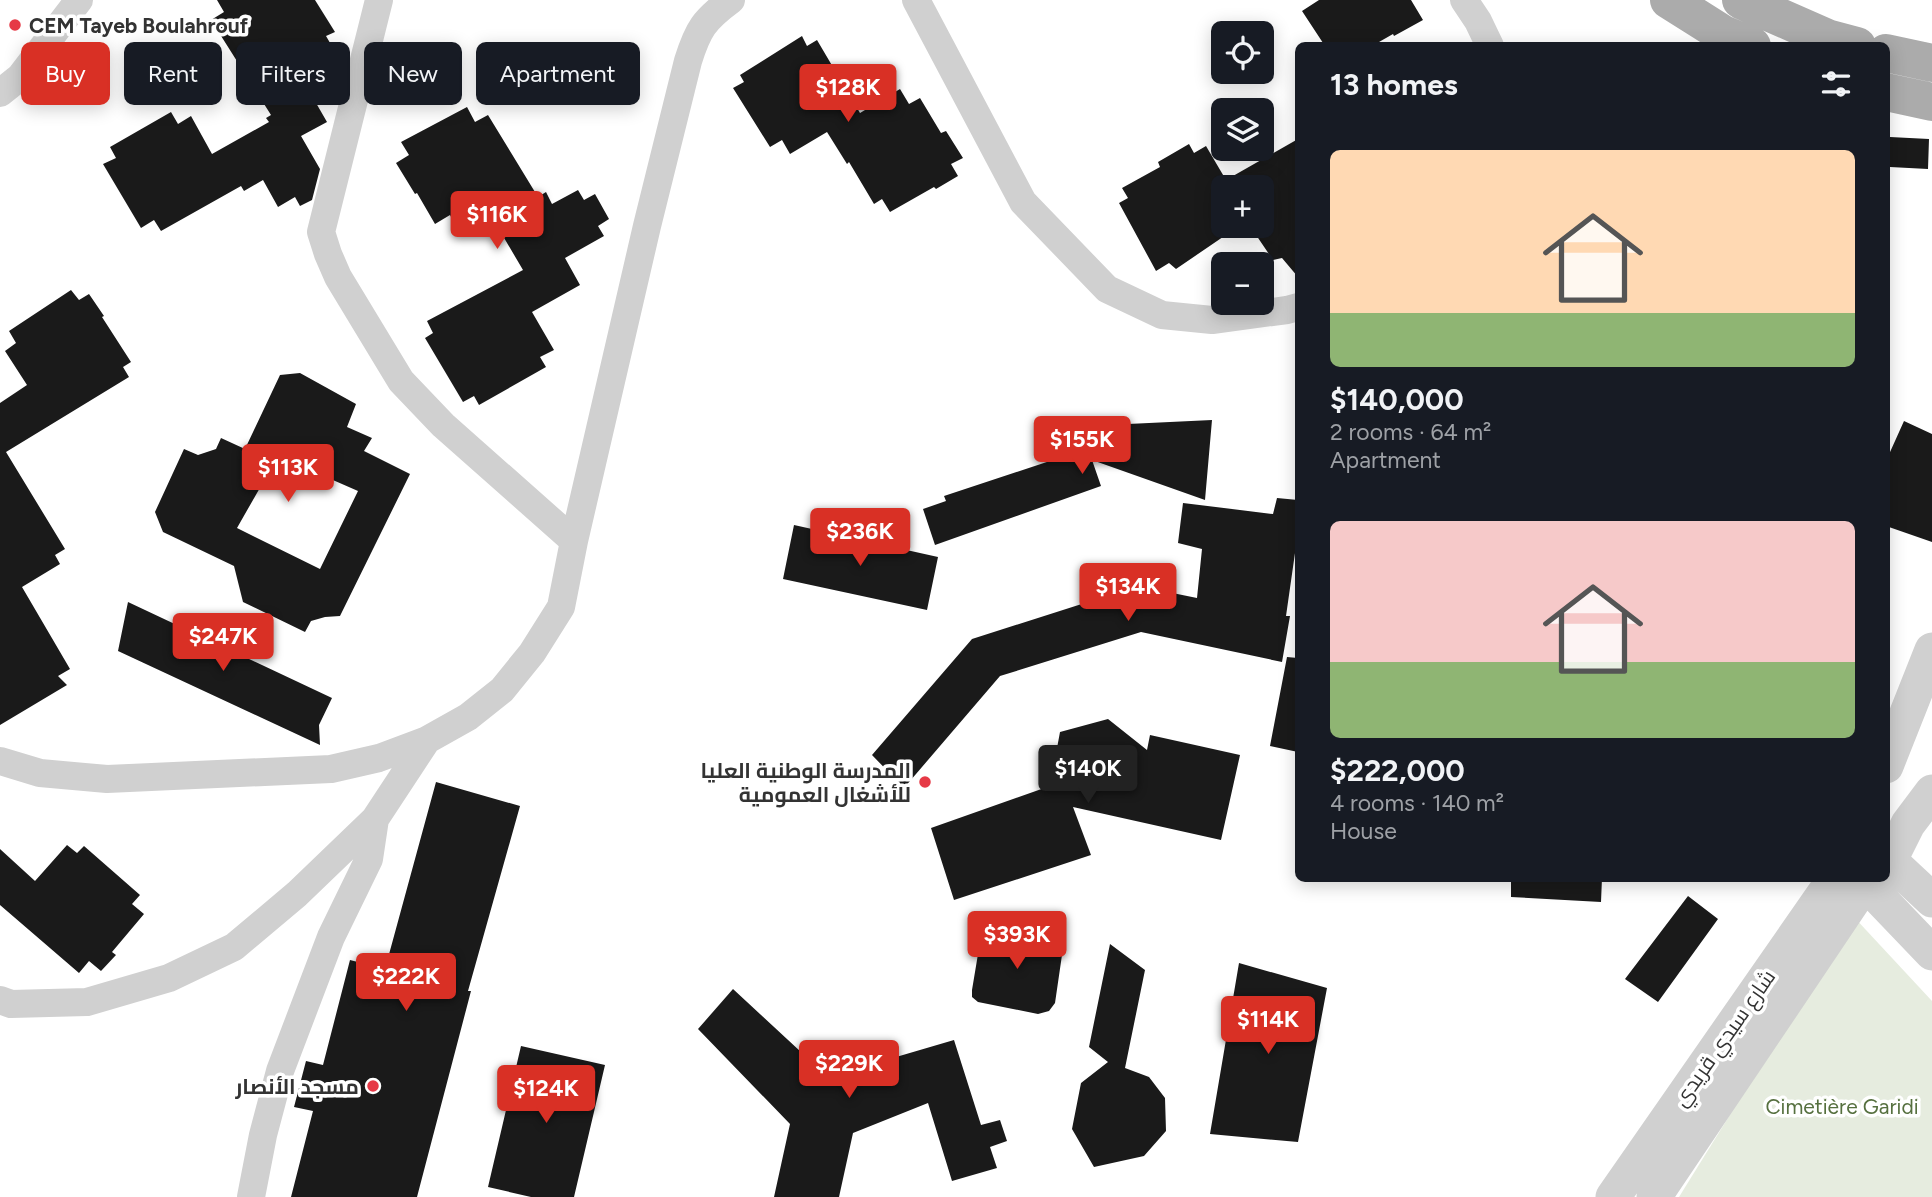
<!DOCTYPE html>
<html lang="en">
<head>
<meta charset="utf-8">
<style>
  :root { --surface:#171b24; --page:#20242c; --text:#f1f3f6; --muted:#9ea1a6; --accent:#d93025 }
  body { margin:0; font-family:Figtree,Cairo,sans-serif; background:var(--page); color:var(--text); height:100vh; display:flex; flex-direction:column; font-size:26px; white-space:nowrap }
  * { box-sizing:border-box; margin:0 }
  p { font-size:23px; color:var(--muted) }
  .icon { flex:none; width:38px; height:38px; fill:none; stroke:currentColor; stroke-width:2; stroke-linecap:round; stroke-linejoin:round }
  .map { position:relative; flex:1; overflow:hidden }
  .side { position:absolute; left:1295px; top:42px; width:595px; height:840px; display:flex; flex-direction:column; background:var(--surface); border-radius:10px; box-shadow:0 4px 18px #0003 }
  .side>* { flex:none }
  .guide { position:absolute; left:21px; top:42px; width:665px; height:63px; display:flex; gap:14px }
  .buttons { position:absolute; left:1211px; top:21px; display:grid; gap:14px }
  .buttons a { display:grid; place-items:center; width:63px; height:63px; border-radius:10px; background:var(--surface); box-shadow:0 4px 18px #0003; font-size:35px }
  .price { position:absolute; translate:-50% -60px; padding:0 16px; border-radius:7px; background:var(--accent); color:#fff; font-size:23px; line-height:46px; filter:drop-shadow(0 2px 4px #0008) }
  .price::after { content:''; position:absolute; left:50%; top:42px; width:21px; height:16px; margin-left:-10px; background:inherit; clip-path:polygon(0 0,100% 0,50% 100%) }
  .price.selected { background:#222; color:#fff }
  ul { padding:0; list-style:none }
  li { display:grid; align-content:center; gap:14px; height:371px; padding:0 35px }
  li span { display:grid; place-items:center; height:217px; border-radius:10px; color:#555 }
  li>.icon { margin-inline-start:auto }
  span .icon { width:126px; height:126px; fill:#fffc; stroke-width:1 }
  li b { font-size:30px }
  h2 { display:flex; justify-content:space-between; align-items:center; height:84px; padding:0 35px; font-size:30px }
  .pill { padding:0 24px; border-radius:10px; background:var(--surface); box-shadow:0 4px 18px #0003; font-size:24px; line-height:63px }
  .pill.selected { background:var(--accent); color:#fff }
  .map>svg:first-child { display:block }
  .green { fill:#e6ecdf }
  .building { fill:#1a1a1a; fill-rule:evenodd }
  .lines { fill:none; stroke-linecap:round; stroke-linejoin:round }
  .minor { stroke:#d0d0d0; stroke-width:28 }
  .tertiary { stroke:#d0d0d0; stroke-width:35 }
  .primary { stroke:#ababab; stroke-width:38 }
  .poi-dot { fill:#e63946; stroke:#fff; stroke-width:2.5 }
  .labels { text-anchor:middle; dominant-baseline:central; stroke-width:7; stroke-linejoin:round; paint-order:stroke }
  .poi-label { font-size:21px; font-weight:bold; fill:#333; stroke:#fff; text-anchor:end }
  .street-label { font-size:21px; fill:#333; stroke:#fff }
  .park-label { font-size:21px; fill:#56703f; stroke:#fff }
</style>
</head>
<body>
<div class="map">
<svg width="1932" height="1197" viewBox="0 0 1932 1197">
  <rect width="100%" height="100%" fill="#fff"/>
  <path class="green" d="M 1853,916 L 1932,1001 L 1932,1197 L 1679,1197 Z"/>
  <path class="building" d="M 217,0 L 315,0 L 335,32 L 326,36 L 333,48 L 297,70 L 327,122 L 301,136 L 320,169 L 312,200 L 300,206 L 295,197 L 278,207 L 263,180 L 244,191 L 241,186 L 161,231 L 154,220 L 141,228 L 103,164 L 116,158 L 110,147 L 171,112 L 178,124 L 191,116 L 212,154 L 269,122 L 266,118 L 271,115 L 211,20 L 224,12 Z
    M 1319,0 L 1411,0 L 1423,20 L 1394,36 L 1393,34 L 1372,46 L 1325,46 L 1302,11 Z
    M 802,36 L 807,46 L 817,40 L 860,113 L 900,89 L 909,104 L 920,98 L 941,133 L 946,131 L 963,158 L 951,164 L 958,176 L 936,189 L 934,187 L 890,212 L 882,199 L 874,204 L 849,162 L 847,164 L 827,132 L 790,154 L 782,140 L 770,147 L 733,88 L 744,82 L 740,75 Z
    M 467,107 L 475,122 L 488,115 L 538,197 L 546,192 L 552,204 L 578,190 L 584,200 L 595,194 L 609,219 L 598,226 L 604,236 L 565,258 L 580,285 L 532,312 L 554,350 L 540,357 L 546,367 L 479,405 L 474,396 L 463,402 L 425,338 L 433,333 L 427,321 L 523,270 L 490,214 L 459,231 L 450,215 L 435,224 L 417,193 L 415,194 L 396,163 L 409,155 L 401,142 Z
    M 1890,137 L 1929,139 L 1928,169 L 1890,167 Z
    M 1298,139 L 1298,277 L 1282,258 L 1273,260 L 1250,226 L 1262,226 L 1262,187 L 1223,187 L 1223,226 L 1239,226 L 1176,269 L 1169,263 L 1156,271 L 1119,203 L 1128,198 L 1122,188 L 1160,167 L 1158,162 L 1189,144 L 1194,153 L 1206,146 L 1226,180 Z
    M 71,290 L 79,300 L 89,294 L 104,316 L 102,317 L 131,362 L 123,367 L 129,377 L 6,452 L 65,549 L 55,555 L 60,564 L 22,587 L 70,669 L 58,676 L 67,685 L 0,725 L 0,403 L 27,385 L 5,351 L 16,343 L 9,331 Z
    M 300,373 L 356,404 L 347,427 L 372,438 L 364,451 L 410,474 L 340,616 L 325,617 L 311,621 L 305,632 L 243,602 L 234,566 L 163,532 L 155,512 L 184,449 L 198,455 L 216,449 L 221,438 L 245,449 L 280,375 ZM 278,456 L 358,491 L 320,569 L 237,528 Z
    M 1212,420 L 1205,500 L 1092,460 L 1101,486 L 935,545 L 923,509 L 946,501 L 944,496 L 1107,442 L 1107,425 Z
    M 1904,421 L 1932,434 L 1932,542 L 1886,526 L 1886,461 Z
    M 1277,498 L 1298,500 L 1298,532 L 1286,616 L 1290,616 L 1282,662 L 1141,632 L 1000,676 L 904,788 L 872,755 L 972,639 L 1138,586 L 1197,598 L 1202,549 L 1178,543 L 1183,503 L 1273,514 Z
    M 794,525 L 938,557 L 927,610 L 783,579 Z
    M 128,602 L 332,698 L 319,725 L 320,745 L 118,651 Z
    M 1287,657 L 1298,658 L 1298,752 L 1270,746 Z
    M 1108,719 L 1147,750 L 1150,735 L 1240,755 L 1221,840 L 1073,807 L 1091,855 L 954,900 L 931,828 L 1050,786 L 1060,732 Z
    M 436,782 L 520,806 L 468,991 L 471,991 L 417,1197 L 291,1197 L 313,1111 L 294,1107 L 306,1061 L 323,1065 L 350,960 L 385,969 Z
    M 67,845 L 77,853 L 84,846 L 140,895 L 132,904 L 144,914 L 112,952 L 116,955 L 101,971 L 89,961 L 79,973 L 0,905 L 0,849 L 35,881 Z
    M 1511,878 L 1602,878 L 1601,902 L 1511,897 Z
    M 1688,896 L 1718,919 L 1658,1002 L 1625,979 Z
    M 990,928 L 1051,936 L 1050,944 L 1059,948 L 1062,955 L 1055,1003 L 1049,1011 L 1038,1014 L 978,1002 L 972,997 L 972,990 L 980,942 L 988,935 Z
    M 1110,944 L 1145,970 L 1125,1068 L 1149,1077 L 1165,1098 L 1166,1131 L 1144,1156 L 1094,1167 L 1072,1129 L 1081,1083 L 1108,1062 L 1089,1047 Z
    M 1239,963 L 1327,988 L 1298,1142 L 1210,1134 Z
    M 733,989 L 828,1077 L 954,1040 L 981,1125 L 1000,1120 L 1007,1141 L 990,1147 L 997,1168 L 952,1181 L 928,1103 L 853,1133 L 839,1197 L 774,1197 L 790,1124 L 698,1029 Z
    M 521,1046 L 605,1065 L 574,1197 L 531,1197 L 488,1187 Z"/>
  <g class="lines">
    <path class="minor" d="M 379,0 L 321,232 L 328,254 L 338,277 L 401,381 L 443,425 L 574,541
      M 916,0 L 1023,202 L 1107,289 L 1162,315 L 1212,320 L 1287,310 L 1298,307
      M 1464,0 L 1478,21 L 1490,46
      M 0,93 L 20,77 L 79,0
      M 0,761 L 40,773 L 107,779 L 331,769 L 379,758 L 427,740 L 468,717 L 502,690 L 532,653 L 561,607 L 574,541 L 647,226 L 688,61 C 698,29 704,20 731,0
      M 0,1000 L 11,1004 L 87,1002 L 169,978 L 234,947 L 297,894 L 375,819 L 427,740
      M 251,1197 L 263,1135 L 280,1071 L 331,937 L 369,859 L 375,819"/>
    <path class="tertiary" d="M 1886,766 L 1932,650
      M 1886,857 L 1932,900
      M 1886,864 L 1890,860 L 1908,824 L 1932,792
      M 1859,878 L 1865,883 L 1932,953
      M 1613,1197 L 1835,878
      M 1654,1197 L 1865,883 L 1870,878"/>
    <path class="primary" d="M 1669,0 L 1723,34 L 1752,46
      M 1741,0 L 1827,38 L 1857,46
      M 1886,53 L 1932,63
      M 1886,92 L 1932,102"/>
  </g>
  <g class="poi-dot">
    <circle cx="15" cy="25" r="7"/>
    <circle cx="925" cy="782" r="7"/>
    <circle cx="373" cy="1086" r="7"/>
  </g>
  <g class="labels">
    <g class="poi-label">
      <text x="29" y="25" text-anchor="start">CEM Tayeb Boulahrouf</text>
      <text x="911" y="770">المدرسة الوطنية العليا<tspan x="911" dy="24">للأشغال العمومية</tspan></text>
      <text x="359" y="1086">مسجد الأنصار</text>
    </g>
    <g class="street-label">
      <text transform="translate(1724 1038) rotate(-55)">شارع سيدي قريدي</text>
    </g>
    <g class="park-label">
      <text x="1842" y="1106">Cimetière Garidi</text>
    </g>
  </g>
</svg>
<div class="buttons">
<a><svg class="icon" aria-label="locate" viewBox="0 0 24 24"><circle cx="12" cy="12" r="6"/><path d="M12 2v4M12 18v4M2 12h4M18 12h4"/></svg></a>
<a><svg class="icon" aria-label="layers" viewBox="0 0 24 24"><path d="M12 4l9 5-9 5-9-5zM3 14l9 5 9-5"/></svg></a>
<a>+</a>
<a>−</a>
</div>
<b class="price" style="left:848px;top:124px">$128K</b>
<b class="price" style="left:497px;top:251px">$116K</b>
<b class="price" style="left:1082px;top:476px">$155K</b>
<b class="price" style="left:288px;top:504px">$113K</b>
<b class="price" style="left:860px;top:568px">$236K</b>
<b class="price" style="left:1128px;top:623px">$134K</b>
<b class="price" style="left:223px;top:673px">$247K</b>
<b class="price selected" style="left:1088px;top:805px">$140K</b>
<b class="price" style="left:1017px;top:971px">$393K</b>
<b class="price" style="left:406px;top:1013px">$222K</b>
<b class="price" style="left:1268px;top:1056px">$114K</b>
<b class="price" style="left:849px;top:1100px">$229K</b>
<b class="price" style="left:546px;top:1125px">$124K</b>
<div class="guide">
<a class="pill selected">Buy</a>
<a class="pill">Rent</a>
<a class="pill">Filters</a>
<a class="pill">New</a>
<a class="pill">Apartment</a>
</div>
<section class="side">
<h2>13 homes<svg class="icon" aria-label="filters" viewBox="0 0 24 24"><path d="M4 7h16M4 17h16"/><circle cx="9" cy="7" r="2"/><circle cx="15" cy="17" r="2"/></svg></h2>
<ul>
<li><span style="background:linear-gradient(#ffd9b3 75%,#8fb573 0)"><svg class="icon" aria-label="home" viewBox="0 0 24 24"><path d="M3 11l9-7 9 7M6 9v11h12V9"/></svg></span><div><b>$140,000</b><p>2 rooms · 64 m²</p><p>Apartment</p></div></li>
<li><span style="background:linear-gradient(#f6c9c9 65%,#8fb573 0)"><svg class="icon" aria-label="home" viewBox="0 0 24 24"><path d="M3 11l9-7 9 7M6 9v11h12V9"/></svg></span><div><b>$222,000</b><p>4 rooms · 140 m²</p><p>House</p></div></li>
</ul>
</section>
</div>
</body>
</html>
